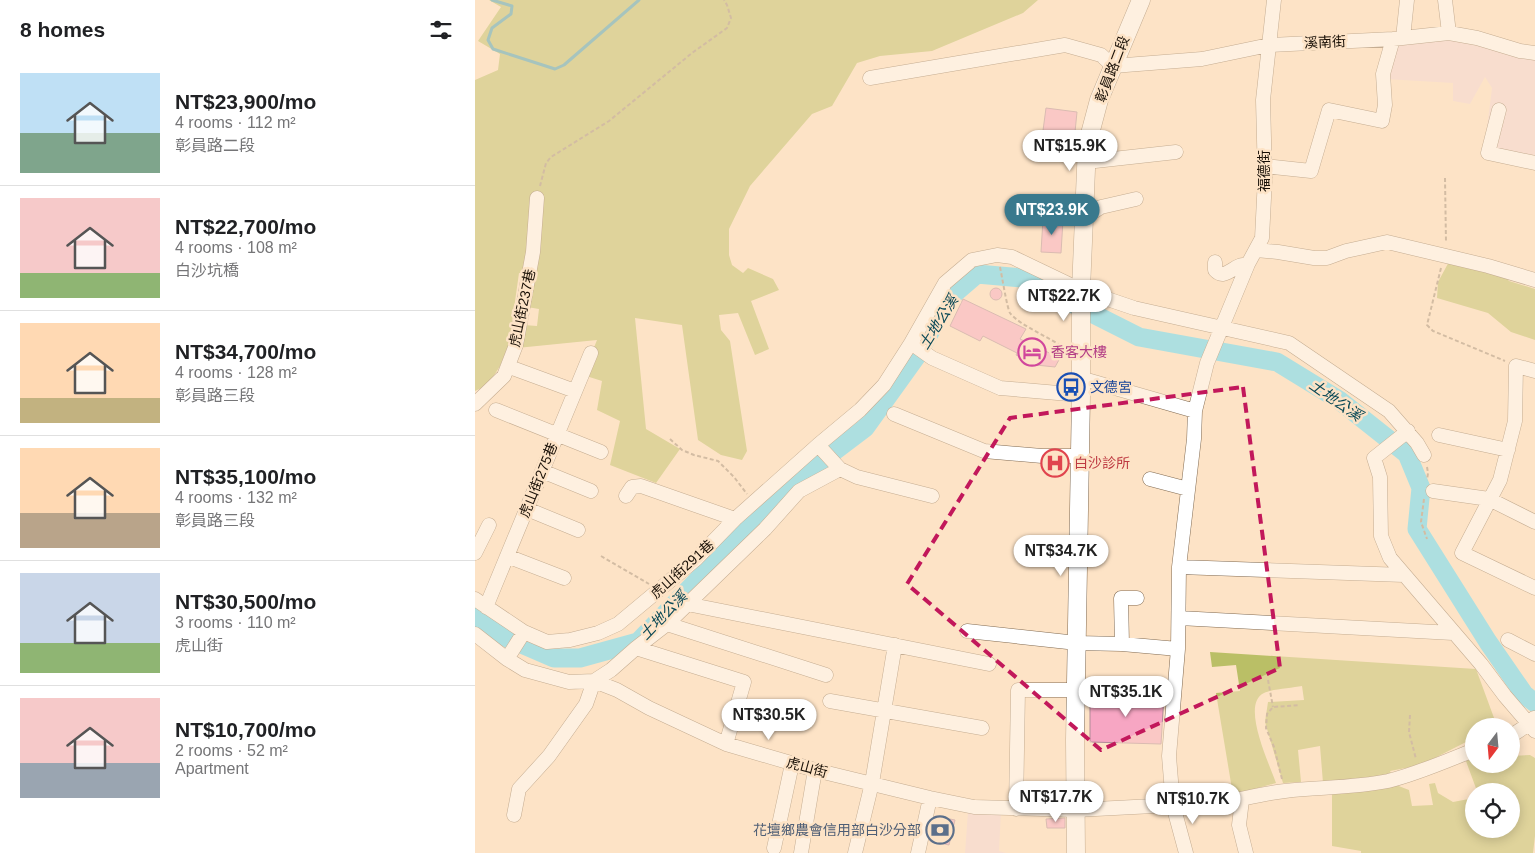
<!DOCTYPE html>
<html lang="en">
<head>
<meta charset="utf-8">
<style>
  :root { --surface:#fff; --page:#f6f6f6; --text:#202124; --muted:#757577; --line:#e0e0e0; --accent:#39798d }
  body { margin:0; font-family:Arial,"Noto Sans TC",sans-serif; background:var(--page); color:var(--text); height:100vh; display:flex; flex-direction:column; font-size:19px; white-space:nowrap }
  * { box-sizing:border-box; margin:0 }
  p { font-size:16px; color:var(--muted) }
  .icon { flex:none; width:28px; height:28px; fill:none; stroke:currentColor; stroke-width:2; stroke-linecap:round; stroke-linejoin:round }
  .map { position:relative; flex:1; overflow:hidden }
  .details { display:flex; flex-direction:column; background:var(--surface); width:475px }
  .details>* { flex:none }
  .needle { width:32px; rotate:196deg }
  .fabs { position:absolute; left:990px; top:718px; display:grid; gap:10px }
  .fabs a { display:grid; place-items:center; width:55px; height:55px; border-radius:50%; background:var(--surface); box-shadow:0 2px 12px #0003; font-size:25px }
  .price { position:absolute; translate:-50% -42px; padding:0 11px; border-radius:18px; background:#fff; color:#222; font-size:16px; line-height:32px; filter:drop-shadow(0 1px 2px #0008) }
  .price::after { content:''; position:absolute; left:50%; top:30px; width:15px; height:11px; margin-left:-8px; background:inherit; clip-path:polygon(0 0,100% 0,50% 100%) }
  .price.on { background:var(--accent); color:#fff }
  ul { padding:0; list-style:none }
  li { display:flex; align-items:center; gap:15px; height:125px; padding:0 20px }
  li+li { border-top:1px solid var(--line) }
  li span { display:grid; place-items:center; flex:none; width:140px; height:100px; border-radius:0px; color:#555 }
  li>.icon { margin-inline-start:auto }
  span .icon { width:60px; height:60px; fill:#fffc; stroke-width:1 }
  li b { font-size:21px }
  h2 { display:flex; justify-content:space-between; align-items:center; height:60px; padding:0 20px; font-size:21px }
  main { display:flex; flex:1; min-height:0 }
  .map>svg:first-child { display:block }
  .industrial { fill:#f1d6d7 }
  .green { fill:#babf66 }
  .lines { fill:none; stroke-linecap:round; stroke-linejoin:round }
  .stream { stroke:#3d9db3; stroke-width:3 }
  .river { stroke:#4ddafe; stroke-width:19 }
  .building { fill:#f7a6c3; stroke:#b08b98 }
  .minor-casing { stroke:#826b52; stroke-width:15 }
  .major-casing { stroke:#826b52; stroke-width:19 }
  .path { stroke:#a08d78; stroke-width:2; stroke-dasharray:4 2.5; stroke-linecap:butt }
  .minor { stroke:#fff; stroke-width:14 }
  .major { stroke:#fff; stroke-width:18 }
  .marked { fill:none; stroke:#c2185b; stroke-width:4; stroke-dasharray:10 6; stroke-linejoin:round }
  .labels { text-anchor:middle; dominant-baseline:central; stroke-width:5; stroke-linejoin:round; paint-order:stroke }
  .street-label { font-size:14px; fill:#170e05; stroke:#fde3c6 }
  .hotel-label { font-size:14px; fill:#b23c85; stroke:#fde3c6; text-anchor:start }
  .transit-label { font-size:14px; fill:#164399; stroke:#fde3c6; text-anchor:start }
  .health-label { font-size:14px; fill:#be3a42; stroke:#fde3c6; text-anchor:start }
  .service-label { font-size:14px; fill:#4e5e75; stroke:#fde3c6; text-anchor:end }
  .water-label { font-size:15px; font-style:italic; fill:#094856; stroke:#fde3c6 }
</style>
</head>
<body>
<main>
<section class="details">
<h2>8 homes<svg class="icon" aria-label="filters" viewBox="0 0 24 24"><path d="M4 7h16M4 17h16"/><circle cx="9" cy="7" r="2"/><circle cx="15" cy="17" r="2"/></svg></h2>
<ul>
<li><span style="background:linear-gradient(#bfe0f5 60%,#7fa58c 0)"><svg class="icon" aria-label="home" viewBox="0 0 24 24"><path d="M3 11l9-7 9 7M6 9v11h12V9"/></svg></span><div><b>NT$23,900/mo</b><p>4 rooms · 112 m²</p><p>彰員路二段</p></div></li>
<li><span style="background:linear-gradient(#f6c9c9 75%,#8fb573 0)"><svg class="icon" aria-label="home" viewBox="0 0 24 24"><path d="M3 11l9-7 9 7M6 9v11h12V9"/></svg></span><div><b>NT$22,700/mo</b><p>4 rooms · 108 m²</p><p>白沙坑橋</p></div></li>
<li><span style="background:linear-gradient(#ffd9b3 75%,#c2b280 0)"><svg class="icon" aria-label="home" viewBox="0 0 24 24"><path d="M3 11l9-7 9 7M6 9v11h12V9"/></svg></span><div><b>NT$34,700/mo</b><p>4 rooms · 128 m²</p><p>彰員路三段</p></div></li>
<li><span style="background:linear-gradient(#ffd9b3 65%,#b9a48a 0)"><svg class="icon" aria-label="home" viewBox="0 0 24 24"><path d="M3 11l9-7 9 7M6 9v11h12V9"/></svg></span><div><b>NT$35,100/mo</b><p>4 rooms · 132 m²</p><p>彰員路三段</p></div></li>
<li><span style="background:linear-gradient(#c9d6e8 70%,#8fb573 0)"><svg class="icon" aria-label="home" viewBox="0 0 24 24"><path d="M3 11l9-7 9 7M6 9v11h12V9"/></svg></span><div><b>NT$30,500/mo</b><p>3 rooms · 110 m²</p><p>虎山街</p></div></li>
<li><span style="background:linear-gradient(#f6c9c9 65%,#9aa5b1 0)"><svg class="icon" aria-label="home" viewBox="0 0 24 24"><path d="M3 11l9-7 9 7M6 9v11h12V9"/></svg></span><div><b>NT$10,700/mo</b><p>2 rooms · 52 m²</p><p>Apartment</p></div></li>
</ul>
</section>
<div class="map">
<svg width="1060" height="853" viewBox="0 0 1060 853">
  <rect width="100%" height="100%" fill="#fde3c6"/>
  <path class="industrial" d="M 915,34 L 996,34 L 1060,53 L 1060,159 L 1009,152 L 1017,88 L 1010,77 L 995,104 L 978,101 L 978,83 L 910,79 Z
    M 493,811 L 526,812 L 524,851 L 531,853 L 490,853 Z"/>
  <path class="green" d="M 14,0 L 563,0 L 548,13 L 457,51 L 405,56 L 382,63 L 357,106 L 337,114 L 275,186 L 254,229 L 254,255 L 257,265 L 268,273 L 273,268 L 298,279 L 304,290 L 276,301 L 294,349 L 280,355 L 263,313 L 244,315 L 246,330 L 255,341 L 272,451 L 267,460 L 246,455 L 223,440 L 207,325 L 160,318 L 171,429 L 205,449 L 181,483 L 135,465 L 145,421 L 122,410 L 127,381 L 108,375 L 122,340 L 42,348 L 49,325 L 62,326 L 64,309 L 52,307 L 59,275 L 44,273 L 34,344 L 25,366 L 13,385 L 0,391 L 0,80 L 23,70 L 25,54 L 3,41 L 26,7 Z
    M 976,258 L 1024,268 L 1034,281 L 1060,289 L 1060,340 L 1036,332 L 1013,313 L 962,298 L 963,282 Z
    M 735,652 L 1001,669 L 1022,726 L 999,726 L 999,740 L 991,742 L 946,765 L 915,771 L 921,785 L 934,790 L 937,806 L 958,805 L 954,784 L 960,783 L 963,793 L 978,802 L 999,798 L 999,829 L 1036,829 L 1036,791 L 1002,791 L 988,753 L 999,749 L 999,764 L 1036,764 L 1036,756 L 1055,755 L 1060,758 L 1060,836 L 1058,853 L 886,853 L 886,851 L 857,846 L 857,783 L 848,783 L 845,746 L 823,750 L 826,782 L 808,783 L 790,722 L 793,702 L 829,700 L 827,686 C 817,688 797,689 789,693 C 765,704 795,765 801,783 L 758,795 L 741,693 L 765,691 L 761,665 L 737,667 Z"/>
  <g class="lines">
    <path class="stream" d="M 17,0 L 37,6 L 36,14 L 17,28 L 13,40 L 18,49 L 80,69 L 89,65 L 164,0"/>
    <path class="river" d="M 0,615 L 30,637 L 79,658 L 105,658 L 163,642 L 312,487 L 390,428 L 441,357 L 474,298 L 502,274 L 547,278 L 664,337 L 802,362 L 864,400 L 932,454 L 946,488 L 942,529 L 1013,642 L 1049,694 L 1060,703"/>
  </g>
  <path class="building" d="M 571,108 L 602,112 L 599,142 L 567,138 Z
    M 568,219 L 588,220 L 586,253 L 566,252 Z
    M515 294a6 6 0 1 1 12 0a6 6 0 1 1-12 0Z
    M 488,299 L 551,329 L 545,339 L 585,358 L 580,367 L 561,365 L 541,355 L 542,353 L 508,336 L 505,341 L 475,326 Z
    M 615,692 L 689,695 L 686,744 L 615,742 Z
    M 460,816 L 480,820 L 474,845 L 455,841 Z
    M 590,818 L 590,828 L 572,828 L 571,819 Z"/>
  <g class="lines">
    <g class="minor-casing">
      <path id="minor" d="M 970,0 L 974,33
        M 928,38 L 932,0
        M 395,78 L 590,45 L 626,55 L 638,66 L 727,59 L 794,45 L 918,39 L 974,33 L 1002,38 L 1045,51 L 1060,53
        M 1024,110 L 1013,153 L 1060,163
        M 611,162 L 701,152
        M 789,166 L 836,171 L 854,110 L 907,121 L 910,105 L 908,74 L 918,39
        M 608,218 L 626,207 L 661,199
        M 781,250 L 803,252 L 839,258 L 852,258 L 871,251 L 912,242 L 1013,266 L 1060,280
        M 740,262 L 740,270 C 748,279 755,270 764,266 C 767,265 770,265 773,264
        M 436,343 L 457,358 L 525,388 L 606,395
        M 40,369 L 100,391
        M 1060,371 L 1041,366 L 1040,421 L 1025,480 L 987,553 L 1060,588
        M 605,378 L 720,411
        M 0,404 L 29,376 L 41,345 L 58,252 L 62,198
        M 21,410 L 126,452
        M 419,414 L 509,451 L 567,456 L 604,456
        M 933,431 L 899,458 L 905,477 L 906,536 L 915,558 L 1006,664 L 1030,696 L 1060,731
        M 964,435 L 1033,450
        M 365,469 L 382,477 L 457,496
        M 67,471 L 116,491
        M 675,479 L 713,489
        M 958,491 L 1014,499 L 1060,522
        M 151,496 L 157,487 L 166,486 L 260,519
        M 52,509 L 103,530
        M 0,553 L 14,525
        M 32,556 L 89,578
        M 704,567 L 929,575
        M 0,599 L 49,632 L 72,642 L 95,640 L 123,633 L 143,624 L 221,559 L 260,519 L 343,445 L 385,410 L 409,385 L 436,343 L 470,283 L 497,260 L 522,255 L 537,257 L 606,290 L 659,308 L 814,343 L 914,411 L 942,443 L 949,455
        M 212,604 L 514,664
        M 11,607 L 116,353
        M 704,618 L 978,633
        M 192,624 L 351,675
        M 492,631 L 602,643 L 647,644 L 703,649
        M 0,634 L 32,659 L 50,670 L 94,682 L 119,681 L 142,690 L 174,708 L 251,744 L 340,770 L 455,798 L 499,807 L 601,810 L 698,805 C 737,810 772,795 810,791 C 845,787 879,788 913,781 C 942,774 971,761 999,750
        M 1033,640 L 1060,654
        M 647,644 L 646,598 L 662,598
        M 161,648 L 269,682 L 251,744
        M 32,659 L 49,632
        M 355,701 L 507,728
        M 1036,736 L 1054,724 L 1059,718
        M 767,800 L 764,825 L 771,853
        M 541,809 L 543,690 L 601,690
        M 39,815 L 44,789 L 74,756 L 111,704 L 119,681 L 136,670 L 161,648 L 192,624 L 290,529 L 324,491 L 365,469 L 343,445
        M 299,848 L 317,764
        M 326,853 L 340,770
        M 380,853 L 397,783 L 420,645
        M 443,853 L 455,798
        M 711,853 L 698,805 L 694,756 L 703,649 L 704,567 L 719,439 L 720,411 L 732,363 L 773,264 L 787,238 L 790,178 L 788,100 L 799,0"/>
    </g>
    <g class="major-casing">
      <path id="major" d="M 601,853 L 600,740 L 606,395 L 606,290 L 612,145 L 624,100 L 666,0"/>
    </g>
    <path class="path" d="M 970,178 L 971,243
      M 65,186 L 71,163 L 76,157 L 134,121 L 217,53 L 252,28 L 256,18 L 252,5 L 249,0
      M 525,267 C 527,276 532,308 535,313 C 545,326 577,338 592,350
      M 966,268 L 952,325 L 958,331 L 1030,361
      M 195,439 L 207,450 L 219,455 L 243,461 L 259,477 L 272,494
      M 952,467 L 953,473 L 952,480
      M 949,499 L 946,522 L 952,539
      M 126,556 L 174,584
      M 793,680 L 798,707
      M 935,715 L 934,732 L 941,759
      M 807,779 L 799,747 L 791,728 L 792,714 L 798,707 L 825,705"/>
    <use href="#minor" class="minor"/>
    <use href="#major" class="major"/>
  </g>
  <path d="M0 0H1060V853H0ZM 768,387 L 805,668 L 626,750 L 432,584 L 535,418 Z" fill="#fde3c6" fill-opacity=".55" fill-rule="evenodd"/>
  <path class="marked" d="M 768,387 L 805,668 L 626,750 L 432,584 L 535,418 Z"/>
  <defs>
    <g id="hotel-ring" transform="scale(1.4375)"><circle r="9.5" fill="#fde3c6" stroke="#d1479c" stroke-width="1.5"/><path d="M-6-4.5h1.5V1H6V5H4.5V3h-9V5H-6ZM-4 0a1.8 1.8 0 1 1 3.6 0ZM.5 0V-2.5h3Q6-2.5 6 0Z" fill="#d1479c"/></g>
    <g id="bus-ring" transform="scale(1.4375)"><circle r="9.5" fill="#fde3c6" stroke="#1a4fb4" stroke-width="1.5"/><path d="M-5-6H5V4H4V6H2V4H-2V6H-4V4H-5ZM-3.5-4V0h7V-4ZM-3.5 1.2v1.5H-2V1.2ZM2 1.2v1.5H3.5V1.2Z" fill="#1a4fb4"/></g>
    <g id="hospital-ring" transform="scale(1.4375)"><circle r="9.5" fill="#fde3c6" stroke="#e0444e" stroke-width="1.5"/><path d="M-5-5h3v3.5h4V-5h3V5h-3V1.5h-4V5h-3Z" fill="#e0444e"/></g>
    <g id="bank-ring" transform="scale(1.4375)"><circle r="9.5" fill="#fde3c6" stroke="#5c6f8a" stroke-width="1.5"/><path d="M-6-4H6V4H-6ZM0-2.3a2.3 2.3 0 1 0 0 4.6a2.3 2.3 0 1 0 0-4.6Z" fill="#5c6f8a"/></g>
  </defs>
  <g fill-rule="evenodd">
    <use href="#hotel-ring" x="557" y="352"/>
    <use href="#bus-ring" x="596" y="387"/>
    <use href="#hospital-ring" x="580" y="463"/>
    <use href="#bank-ring" x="465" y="830"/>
  </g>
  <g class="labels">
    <g class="street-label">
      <text transform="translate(850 42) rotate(-3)">溪南街</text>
      <text transform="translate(637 69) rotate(-69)">彰員路二段</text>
      <text transform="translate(789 171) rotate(-90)">福德街</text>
      <text transform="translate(47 308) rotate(-78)">虎山街237巷</text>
      <text transform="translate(63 480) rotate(-68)">虎山街275巷</text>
      <text transform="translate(207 569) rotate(-42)">虎山街291巷</text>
      <text transform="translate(332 767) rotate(15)">虎山街</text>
    </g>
    <g class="hotel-label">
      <text x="576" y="352">香客大樓</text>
    </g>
    <g class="transit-label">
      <text x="615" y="387">文德宮</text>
    </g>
    <g class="health-label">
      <text x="599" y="463">白沙診所</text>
    </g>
    <g class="service-label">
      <text x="446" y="830">花壇鄉農會信用部白沙分部</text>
    </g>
    <g class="water-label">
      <text transform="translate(463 322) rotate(-58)">土地公溪</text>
      <text transform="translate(861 400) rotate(35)">土地公溪</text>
      <text transform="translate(188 615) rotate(-46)">土地公溪</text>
    </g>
  </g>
</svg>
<div class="fabs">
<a><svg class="needle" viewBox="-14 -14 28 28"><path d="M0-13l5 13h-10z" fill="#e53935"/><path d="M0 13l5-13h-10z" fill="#757577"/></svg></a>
<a><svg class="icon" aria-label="locate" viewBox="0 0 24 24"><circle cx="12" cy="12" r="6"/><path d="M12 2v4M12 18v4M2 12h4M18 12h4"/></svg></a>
</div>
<b class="price" style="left:595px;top:172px">NT$15.9K</b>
<b class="price on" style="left:577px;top:236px">NT$23.9K</b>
<b class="price" style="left:589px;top:322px">NT$22.7K</b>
<b class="price" style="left:586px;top:577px">NT$34.7K</b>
<b class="price" style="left:651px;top:718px">NT$35.1K</b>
<b class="price" style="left:294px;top:741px">NT$30.5K</b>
<b class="price" style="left:581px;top:823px">NT$17.7K</b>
<b class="price" style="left:718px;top:825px">NT$10.7K</b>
</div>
</main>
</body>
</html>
